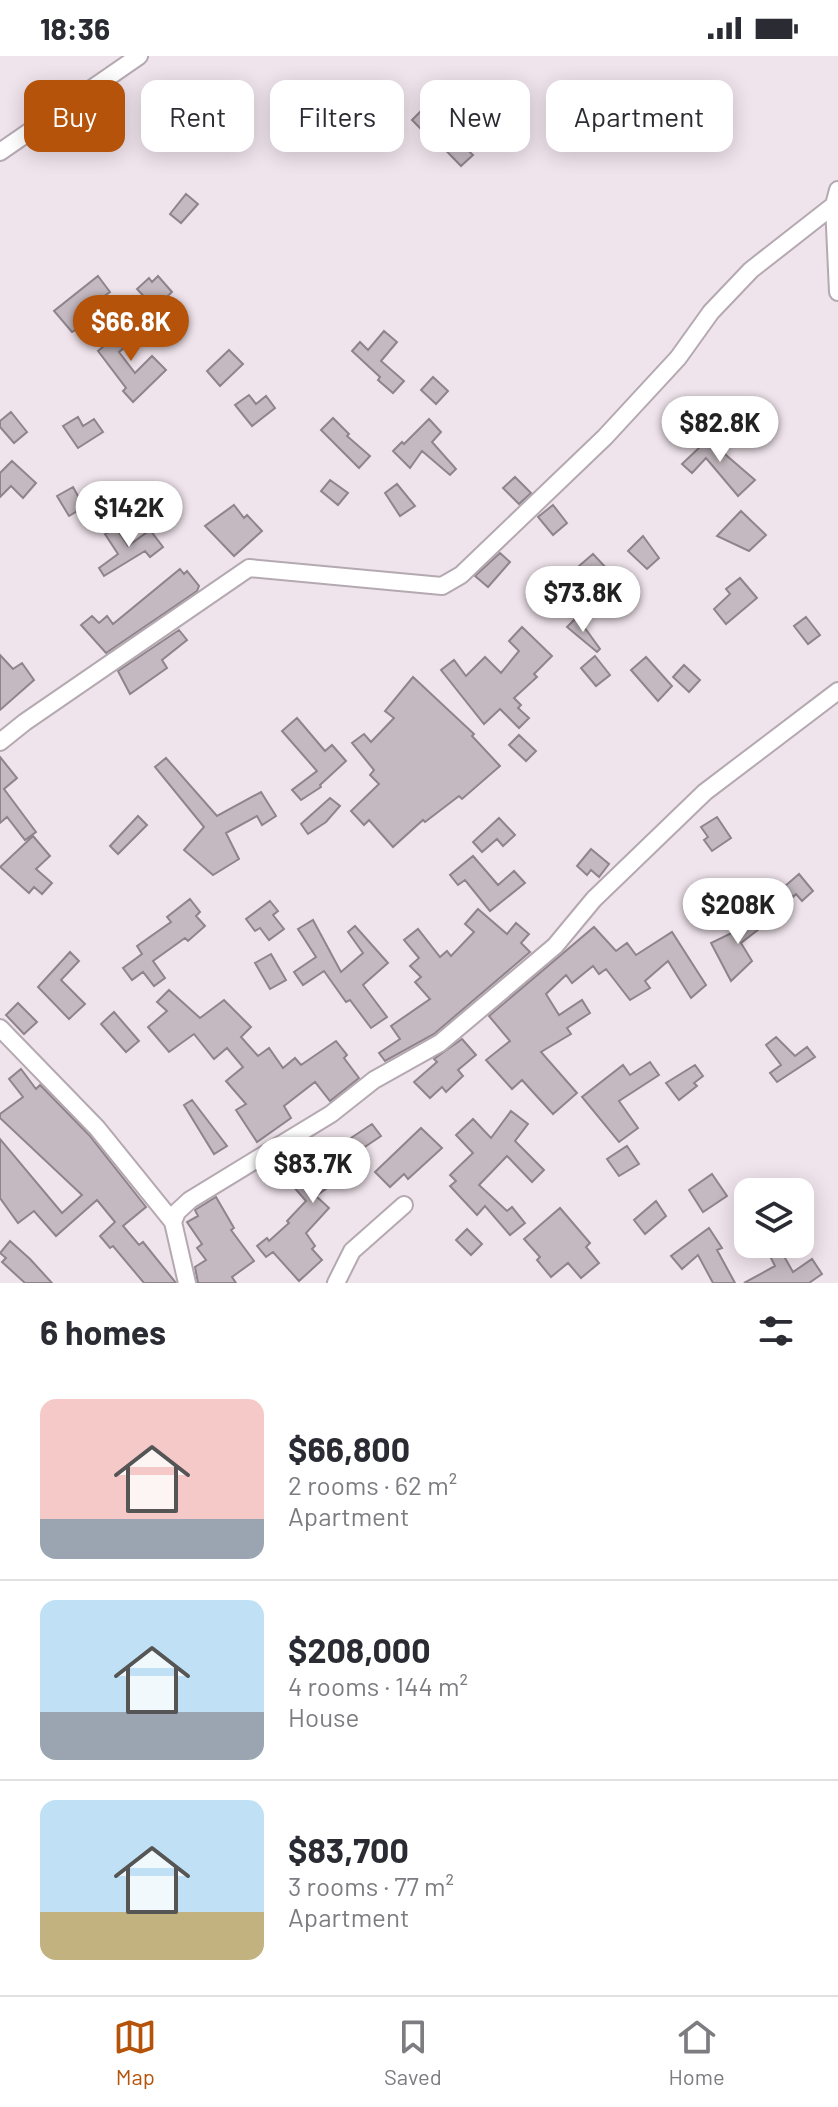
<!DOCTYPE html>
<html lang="en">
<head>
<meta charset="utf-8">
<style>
  :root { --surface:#fff; --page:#f2f2f3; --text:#2b2b33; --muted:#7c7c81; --line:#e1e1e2; --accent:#b45309 }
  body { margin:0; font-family:Barlow,sans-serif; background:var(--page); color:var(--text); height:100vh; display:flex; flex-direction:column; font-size:30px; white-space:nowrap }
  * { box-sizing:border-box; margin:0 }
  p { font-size:26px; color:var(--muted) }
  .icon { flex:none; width:44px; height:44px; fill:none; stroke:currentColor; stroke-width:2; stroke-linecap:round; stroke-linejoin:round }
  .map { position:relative; height:1227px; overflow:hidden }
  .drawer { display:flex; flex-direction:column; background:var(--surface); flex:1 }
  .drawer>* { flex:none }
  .guide { position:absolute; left:24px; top:24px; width:790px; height:72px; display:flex; gap:16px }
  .controls { position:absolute; left:734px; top:1122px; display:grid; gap:16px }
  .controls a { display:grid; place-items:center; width:80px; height:80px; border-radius:16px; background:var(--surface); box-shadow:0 4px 20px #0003; font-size:40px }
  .price { position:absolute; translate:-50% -68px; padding:0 18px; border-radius:28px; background:#fff; color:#222; font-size:26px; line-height:52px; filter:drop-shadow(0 2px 4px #0008) }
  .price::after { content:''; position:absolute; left:50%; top:48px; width:24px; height:18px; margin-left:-12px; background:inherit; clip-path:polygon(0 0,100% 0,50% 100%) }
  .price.selected { background:var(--accent); color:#fff }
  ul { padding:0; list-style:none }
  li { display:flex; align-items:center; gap:24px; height:200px; padding:0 40px }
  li+li { border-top:2px solid var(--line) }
  li span { display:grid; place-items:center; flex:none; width:224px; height:160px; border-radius:16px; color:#555 }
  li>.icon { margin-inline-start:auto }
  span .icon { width:96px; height:96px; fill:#fffc; stroke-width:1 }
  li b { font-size:34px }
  h2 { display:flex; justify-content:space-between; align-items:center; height:96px; padding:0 40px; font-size:34px }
  .tag { padding:0 28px; border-radius:16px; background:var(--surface); box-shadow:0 4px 20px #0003; font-size:28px; line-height:72px }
  .tag.selected { background:var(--accent); color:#fff }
  .status { display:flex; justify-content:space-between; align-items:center; height:56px; padding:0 40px; background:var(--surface); direction:ltr }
  .status svg { height:22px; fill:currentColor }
  .tab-bar { display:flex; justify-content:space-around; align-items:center; height:112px; border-top:2px solid var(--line); background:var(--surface); font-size:22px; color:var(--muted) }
  .tab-bar a { display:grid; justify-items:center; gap:4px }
  .tab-bar .selected { color:var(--accent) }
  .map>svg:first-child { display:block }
  .building { fill:#c4b9c0; stroke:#8f848b; stroke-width:2 }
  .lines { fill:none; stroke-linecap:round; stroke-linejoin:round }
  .street-casing { stroke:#b5a9b1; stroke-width:20 }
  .street { stroke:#fff; stroke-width:16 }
</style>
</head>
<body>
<div class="status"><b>18:36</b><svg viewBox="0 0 49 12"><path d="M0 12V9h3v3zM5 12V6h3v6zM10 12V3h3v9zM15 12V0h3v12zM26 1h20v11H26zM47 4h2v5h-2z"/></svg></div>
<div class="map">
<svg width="838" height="1227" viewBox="0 0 838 1227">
  <rect width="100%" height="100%" fill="#f0e4ec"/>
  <path class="building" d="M 423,53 L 473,99 L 461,110 L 430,78 L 428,80 L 412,64 Z
    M 186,138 L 198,148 L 181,167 L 170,158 Z
    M 98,220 L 110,236 L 79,258 L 86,268 L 72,276 L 54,255 Z
    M 158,220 L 172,236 L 155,252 L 137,233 L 149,222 L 152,226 Z
    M 136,264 L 145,276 L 119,296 L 135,317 L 152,300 L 166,314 L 133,346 L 123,335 L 126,332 L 98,295 Z
    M 384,275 L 397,286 L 381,305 L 404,325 L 393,337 L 378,324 L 380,321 L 352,295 L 360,286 L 368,294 Z
    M 229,294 L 243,308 L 220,330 L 207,315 Z
    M 433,321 L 448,335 L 436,348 L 421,334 Z
    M 249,339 L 256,348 L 266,340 L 275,352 L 252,370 L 235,349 Z
    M 11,356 L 27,376 L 14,387 L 0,371 L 0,365 Z
    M 78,361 L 83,370 L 94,363 L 103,376 L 78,392 L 63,370 Z
    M 333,362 L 349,378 L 347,380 L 370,400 L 359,412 L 321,374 Z
    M 429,363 L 441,376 L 432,386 L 456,413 L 450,419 L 422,395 L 410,412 L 393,395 L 402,386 L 404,388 Z
    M 719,373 L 726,380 L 718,388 L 726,399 L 755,424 L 738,440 L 706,402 L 692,417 L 682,408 Z
    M 12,405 L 36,427 L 23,442 L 11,430 L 0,441 L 0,417 Z
    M 515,421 L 531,437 L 519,448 L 503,432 Z
    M 330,424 L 348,437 L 338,449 L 321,435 Z
    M 397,428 L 415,450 L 400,460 L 385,437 Z
    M 73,431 L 84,451 L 69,460 L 57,440 Z
    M 234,449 L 244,462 L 247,459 L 262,475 L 234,500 L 205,470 Z
    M 553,449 L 567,467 L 553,479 L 538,461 Z
    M 741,455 L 766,479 L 749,495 L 717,480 Z
    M 116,472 L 128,490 L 150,474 L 163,491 L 150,501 L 145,495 L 104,520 L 99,512 L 118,498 L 105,478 Z
    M 643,480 L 659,502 L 647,513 L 628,495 Z
    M 500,497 L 510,506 L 488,531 L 475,520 Z
    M 593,498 L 608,514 L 594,526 L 579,510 Z
    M 180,513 L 184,518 L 187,515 L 199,530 L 197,535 L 106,597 L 81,569 L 92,560 L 99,567 L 107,560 L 113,568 Z
    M 740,522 L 757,542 L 726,568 L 714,553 L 730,538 L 726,533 Z
    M 577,561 L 600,593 L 597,596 L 567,571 Z
    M 806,561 L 820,579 L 808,588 L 794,570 Z
    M 522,571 L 552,600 L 534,618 L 537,621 L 514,642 L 521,649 L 518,652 L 529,662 L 519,672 L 500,653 L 484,668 L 441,614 L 454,604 L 466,620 L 485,601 L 501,617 L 519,595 L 509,585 Z
    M 179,574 L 187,584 L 162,604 L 167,612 L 130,638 L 118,615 Z
    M 0,599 L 13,613 L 22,607 L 34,624 L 0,654 Z
    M 595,600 L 610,619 L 596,630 L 581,612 Z
    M 646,601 L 672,630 L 658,645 L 631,614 Z
    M 684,609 L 700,624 L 689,636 L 673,621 Z
    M 413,621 L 474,678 L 472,680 L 500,710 L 462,743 L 459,740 L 425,766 L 423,764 L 393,791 L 369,764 L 364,769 L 351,755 L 379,728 L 370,719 L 374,714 L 352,687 L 364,678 L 371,686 L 394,662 L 385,655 Z
    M 297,662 L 325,695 L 332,689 L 346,705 L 320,729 L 321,731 L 301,744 L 292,734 L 317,715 L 282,675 Z
    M 519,679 L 536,695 L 526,705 L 509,689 Z
    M 0,701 L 17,722 L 4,733 L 36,776 L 25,784 L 7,761 L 0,767 Z
    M 166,702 L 217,760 L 261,736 L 276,760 L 262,769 L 257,760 L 226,777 L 239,803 L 213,819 L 184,794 L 204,771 L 155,711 Z
    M 330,742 L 340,750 L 326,766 L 308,778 L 301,768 Z
    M 138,760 L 147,769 L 118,798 L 110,790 Z
    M 717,761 L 731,782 L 712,795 L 704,784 L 708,781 L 701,771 Z
    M 499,762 L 515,779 L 503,790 L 497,783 L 482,796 L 473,786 Z
    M 33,780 L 50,800 L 36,813 L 52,827 L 42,838 L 34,831 L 29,837 L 0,811 Z
    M 591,793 L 609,808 L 599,821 L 591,814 L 587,819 L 577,810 Z
    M 473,800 L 498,829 L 514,815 L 525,827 L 490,855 L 465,824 L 458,829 L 450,819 Z
    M 799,818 L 813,835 L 802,845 L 796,838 L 793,841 L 784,831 Z
    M 190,843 L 200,856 L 196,860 L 205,870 L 188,885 L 185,882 L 153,905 L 165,922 L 154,930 L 143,916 L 132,924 L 123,912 L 142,898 L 137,890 L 171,866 L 167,861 Z
    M 270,845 L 278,855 L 273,859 L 284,873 L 269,884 L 260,872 L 255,875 L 246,863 Z
    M 478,853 L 507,878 L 516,867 L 529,878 L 521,887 L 530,896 L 434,978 L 385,1005 L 379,997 L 400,983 L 391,970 L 430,943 L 415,926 L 421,921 L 410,910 L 419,902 L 404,884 L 418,873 L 440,901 L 447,895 L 451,900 L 474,876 L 465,868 Z
    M 758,853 L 768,866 L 741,887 L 752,905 L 731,925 L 711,887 L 736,875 L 749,865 L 747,862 Z
    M 313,864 L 341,916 L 363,897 L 348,876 L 355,870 L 388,907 L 363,929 L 387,961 L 371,972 L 350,944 L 346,946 L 324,915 L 303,929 L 294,916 L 316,901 L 298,873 Z
    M 594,871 L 616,895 L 627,887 L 636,899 L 672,876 L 706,929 L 691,942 L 668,905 L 645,925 L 650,932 L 630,944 L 606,913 L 599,918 L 593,910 L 572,927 L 566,919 L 546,938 L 559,959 L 582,944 L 590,957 L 567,972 L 571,978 L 541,996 L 577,1037 L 553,1058 L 522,1024 L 512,1033 L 486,1004 L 510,985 L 489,960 Z
    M 70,896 L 79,905 L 61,924 L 85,948 L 69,963 L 38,931 Z
    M 271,898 L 286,924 L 270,933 L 255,907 Z
    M 169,934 L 200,962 L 224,944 L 251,971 L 241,981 L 258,1000 L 269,992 L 283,1012 L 295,1002 L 301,1009 L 336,985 L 347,999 L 344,1002 L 359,1022 L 330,1045 L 315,1026 L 284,1050 L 291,1062 L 257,1086 L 236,1054 L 246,1048 L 226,1025 L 243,1011 L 227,992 L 214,1003 L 194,978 L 169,996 L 148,971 L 167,955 L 157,946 Z
    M 18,947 L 37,966 L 24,978 L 6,959 Z
    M 114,956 L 139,985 L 126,996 L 101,968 Z
    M 776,981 L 795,1000 L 807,991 L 815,1001 L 777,1026 L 770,1017 L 781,1009 L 766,989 Z
    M 462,983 L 476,999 L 458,1014 L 463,1020 L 446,1036 L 442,1031 L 430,1042 L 414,1026 L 437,1006 L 434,1003 Z
    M 650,1006 L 659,1019 L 619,1045 L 638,1072 L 619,1086 L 582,1041 L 623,1009 L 630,1019 Z
    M 695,1009 L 703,1020 L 694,1027 L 697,1030 L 679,1044 L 666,1027 Z
    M 21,1013 L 36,1033 L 40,1029 L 89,1079 L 146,1151 L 123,1170 L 139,1189 L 143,1186 L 176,1227 L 144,1227 L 113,1190 L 110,1192 L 100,1180 L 115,1166 L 97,1144 L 56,1180 L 34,1155 L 18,1167 L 0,1142 L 0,1083 L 62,1157 L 82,1139 L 0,1062 L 0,1058 L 23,1041 L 9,1023 Z
    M 192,1044 L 227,1090 L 214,1098 L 184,1049 Z
    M 511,1055 L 528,1068 L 515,1085 L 544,1114 L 532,1126 L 507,1100 L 479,1129 L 507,1155 L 512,1151 L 525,1167 L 510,1179 L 485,1150 L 477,1159 L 450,1130 L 456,1125 L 450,1119 L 473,1097 L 456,1079 L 473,1063 L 491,1082 Z
    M 372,1068 L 381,1080 L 344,1105 L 351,1115 L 316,1140 L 329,1152 L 306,1177 L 315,1190 L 312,1193 L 322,1204 L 299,1225 L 273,1196 L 266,1201 L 257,1190 L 267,1182 L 269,1185 L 289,1167 L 287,1165 L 306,1145 L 286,1122 L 298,1112 L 301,1115 Z
    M 421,1072 L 442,1092 L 408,1123 L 404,1118 L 390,1131 L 375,1116 Z
    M 627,1090 L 639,1108 L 619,1120 L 607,1103 Z
    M 712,1118 L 727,1140 L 703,1156 L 689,1134 Z
    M 216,1141 L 234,1172 L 231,1174 L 254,1205 L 232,1221 L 236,1227 L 198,1227 L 195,1211 L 206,1204 L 197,1192 L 202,1188 L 187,1166 L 198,1160 L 195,1154 Z
    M 656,1145 L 666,1160 L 645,1178 L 634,1164 Z
    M 560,1152 L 590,1187 L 586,1191 L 599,1207 L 581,1222 L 568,1207 L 551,1221 L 537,1204 L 540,1201 L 524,1183 Z
    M 709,1172 L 722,1192 L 717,1194 L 735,1227 L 713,1227 L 698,1199 L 682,1213 L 671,1200 Z
    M 467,1173 L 482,1188 L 471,1199 L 456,1184 Z
    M 10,1185 L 30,1203 L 52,1227 L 25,1227 L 2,1206 L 6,1202 L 0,1197 Z
    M 764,1188 L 777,1188 L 793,1216 L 812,1203 L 822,1218 L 809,1227 L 744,1227 L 775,1210 Z"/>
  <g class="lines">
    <g class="street-casing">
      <path id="street" d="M 0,96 L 139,0
        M 838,134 L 834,149 L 838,236
        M 0,686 L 25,666 L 249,512 L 442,530 L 461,519 L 605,381 L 678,302 L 711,256 L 751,214 L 834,149
        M 0,972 L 97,1072 L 173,1166
        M 187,1227 L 173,1166 L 177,1156 L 190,1144 L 331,1058 L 374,1024 L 440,987 L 555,890 L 594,843 L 705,736 L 838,635
        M 336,1227 L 352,1195 L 404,1149"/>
    </g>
    <use href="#street" class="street"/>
  </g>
</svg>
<div class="controls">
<a><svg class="icon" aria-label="layers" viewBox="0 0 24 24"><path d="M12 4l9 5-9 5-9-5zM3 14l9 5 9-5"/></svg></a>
</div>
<b class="price selected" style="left:131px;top:307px">$66.8K</b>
<b class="price" style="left:720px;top:408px">$82.8K</b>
<b class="price" style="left:129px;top:493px">$142K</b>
<b class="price" style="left:583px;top:578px">$73.8K</b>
<b class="price" style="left:738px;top:890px">$208K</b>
<b class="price" style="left:313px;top:1149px">$83.7K</b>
<div class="guide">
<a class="tag selected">Buy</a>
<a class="tag">Rent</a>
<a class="tag">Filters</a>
<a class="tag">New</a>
<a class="tag">Apartment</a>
</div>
</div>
<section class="drawer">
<h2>6 homes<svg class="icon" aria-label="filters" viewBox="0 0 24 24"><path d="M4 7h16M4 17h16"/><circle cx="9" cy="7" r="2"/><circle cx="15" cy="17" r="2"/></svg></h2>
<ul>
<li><span style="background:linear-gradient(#f6c9c9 75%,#9aa5b1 0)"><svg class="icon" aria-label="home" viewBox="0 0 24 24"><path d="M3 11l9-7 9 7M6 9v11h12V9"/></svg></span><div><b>$66,800</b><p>2 rooms · 62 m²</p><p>Apartment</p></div></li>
<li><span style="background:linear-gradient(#bfe0f5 70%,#9aa5b1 0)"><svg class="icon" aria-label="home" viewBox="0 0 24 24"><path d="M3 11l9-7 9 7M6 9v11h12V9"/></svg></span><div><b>$208,000</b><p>4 rooms · 144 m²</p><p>House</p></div></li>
<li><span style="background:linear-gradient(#bfe0f5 70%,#c2b280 0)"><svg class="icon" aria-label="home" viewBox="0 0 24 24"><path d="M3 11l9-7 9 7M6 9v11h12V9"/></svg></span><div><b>$83,700</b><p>3 rooms · 77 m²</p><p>Apartment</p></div></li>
</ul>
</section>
<nav class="tab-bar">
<a class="selected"><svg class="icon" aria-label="map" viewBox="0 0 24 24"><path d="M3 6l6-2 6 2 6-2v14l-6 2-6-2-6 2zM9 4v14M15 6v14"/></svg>Map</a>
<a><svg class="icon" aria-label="saved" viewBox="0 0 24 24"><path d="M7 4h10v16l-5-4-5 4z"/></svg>Saved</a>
<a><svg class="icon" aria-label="home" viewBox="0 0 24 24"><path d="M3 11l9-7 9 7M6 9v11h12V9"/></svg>Home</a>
</nav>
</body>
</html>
